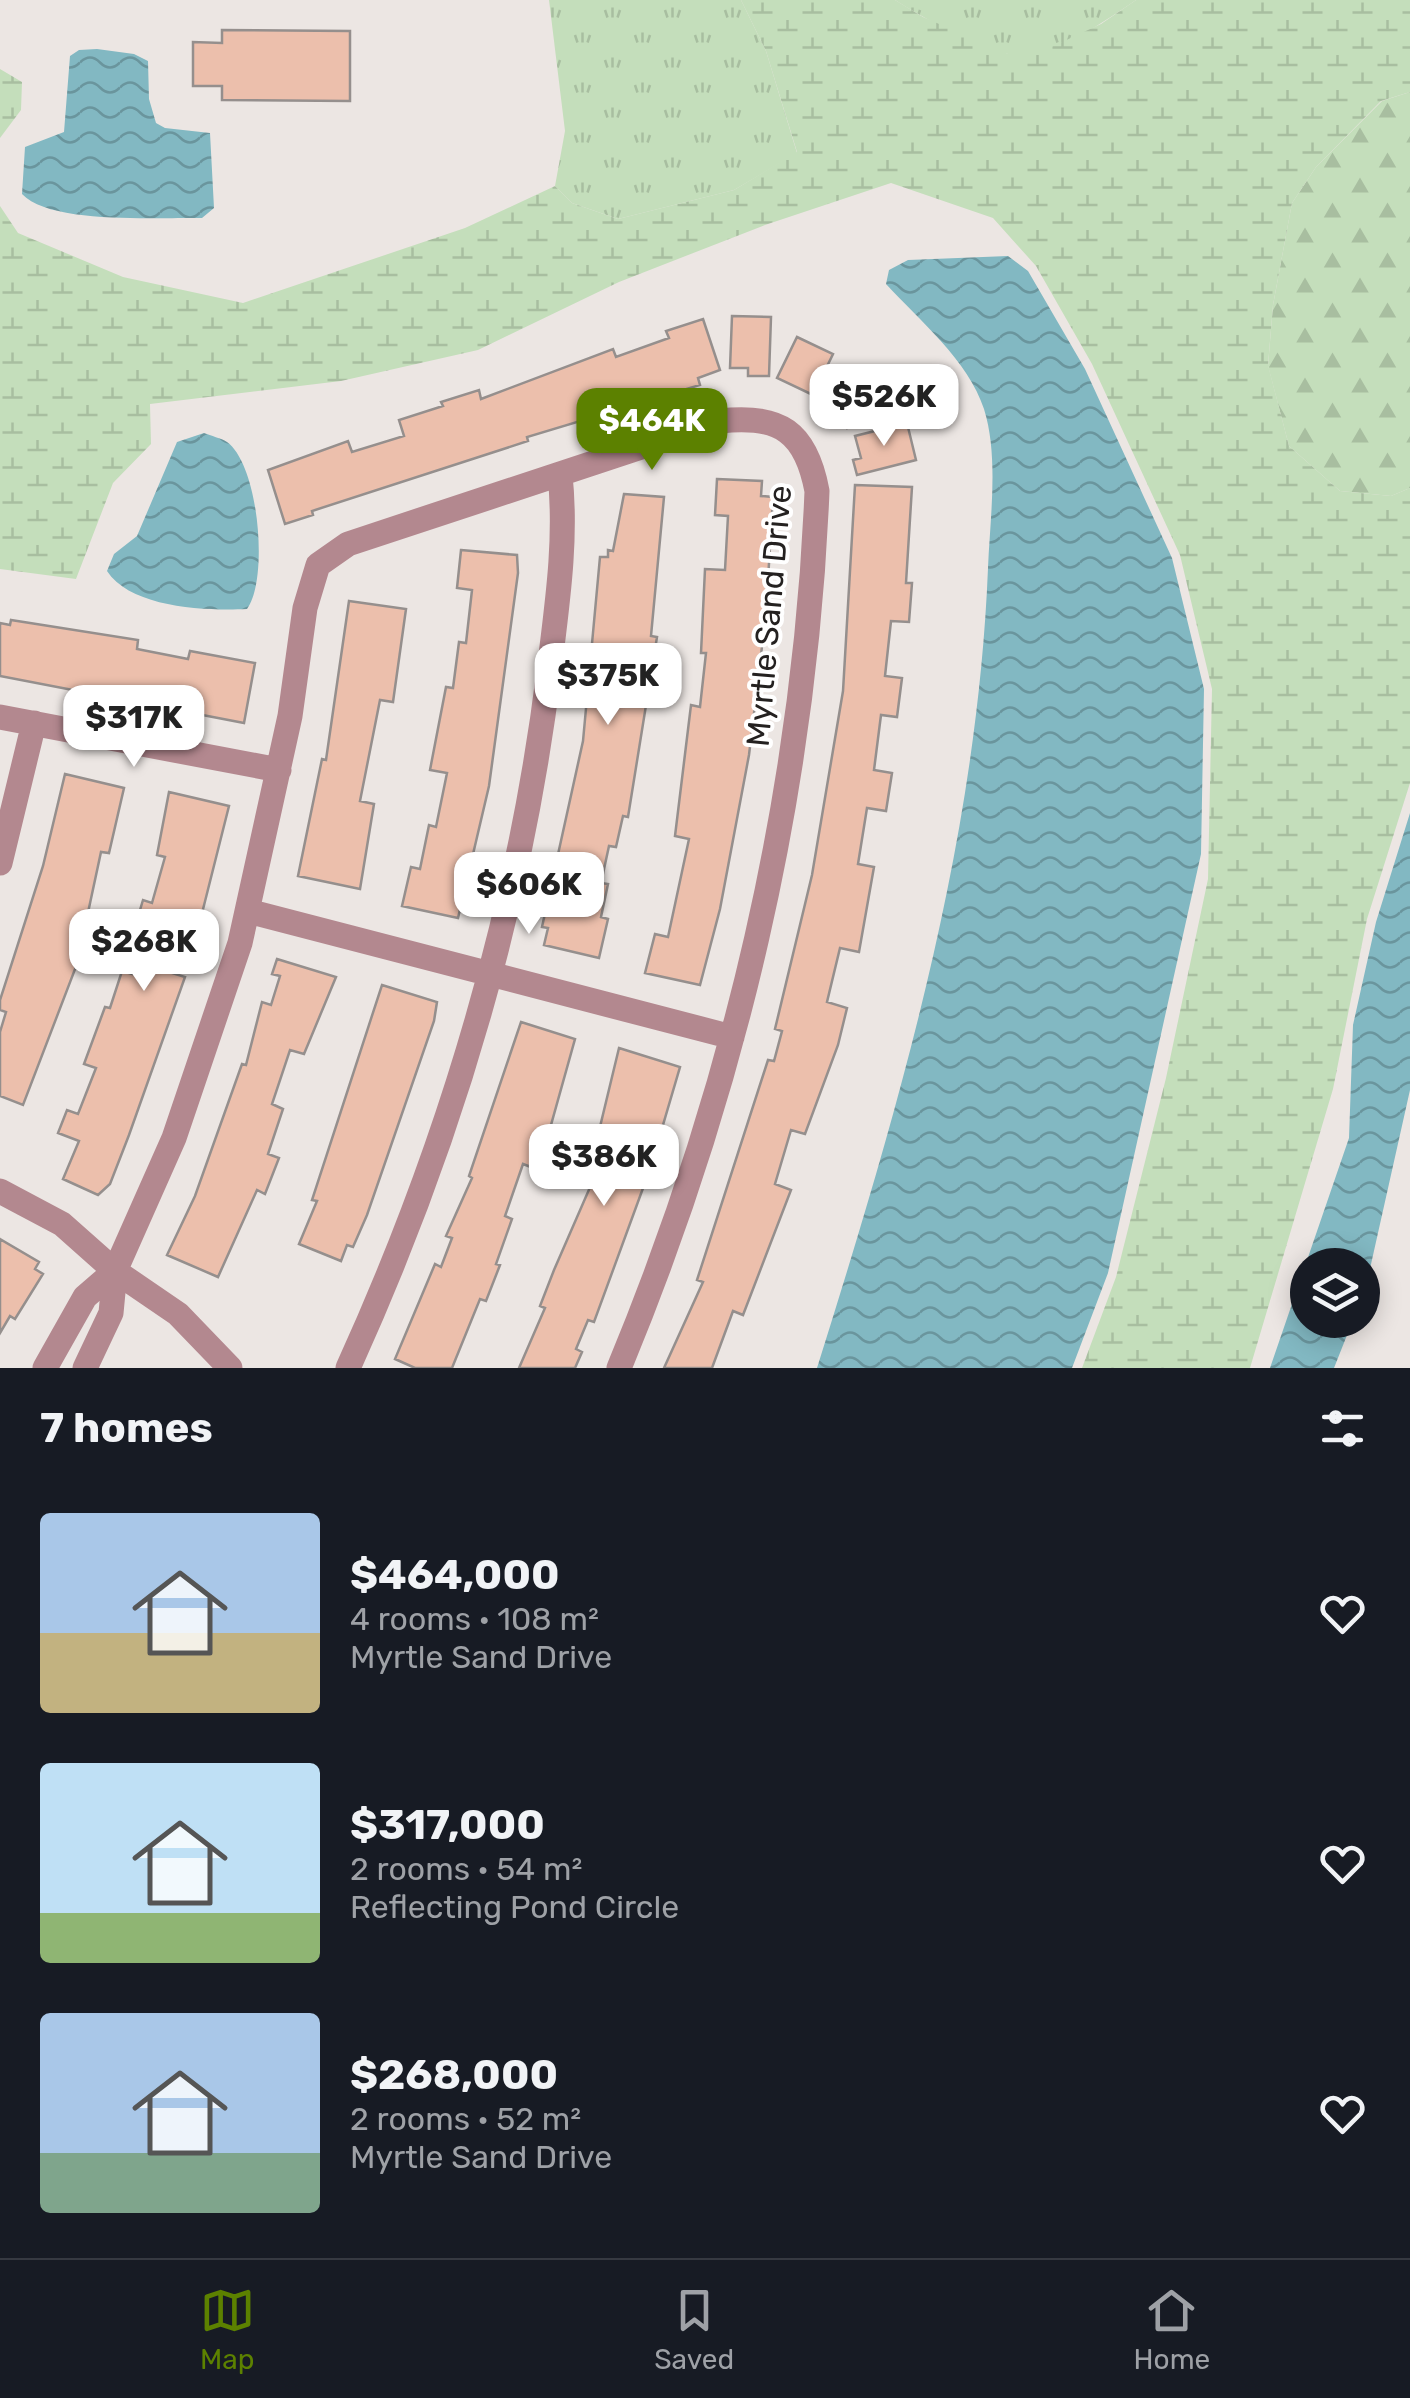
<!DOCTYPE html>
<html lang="en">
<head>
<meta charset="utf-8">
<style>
  :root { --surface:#171b24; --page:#20242c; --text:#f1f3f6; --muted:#9ea1a6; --line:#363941; --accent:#5c8100 }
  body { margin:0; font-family:Rubik,sans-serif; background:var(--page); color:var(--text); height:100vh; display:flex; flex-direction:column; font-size:38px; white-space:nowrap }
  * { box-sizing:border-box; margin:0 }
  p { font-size:32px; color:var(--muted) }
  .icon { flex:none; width:55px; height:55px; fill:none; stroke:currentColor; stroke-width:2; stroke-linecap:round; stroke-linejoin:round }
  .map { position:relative; height:1368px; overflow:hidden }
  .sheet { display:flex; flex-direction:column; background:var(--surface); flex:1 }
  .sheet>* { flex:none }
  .buttons { position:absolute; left:1290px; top:1248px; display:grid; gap:20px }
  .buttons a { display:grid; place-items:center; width:90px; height:90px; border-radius:50%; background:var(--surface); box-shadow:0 5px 25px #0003; font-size:50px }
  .price { position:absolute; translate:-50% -85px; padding:0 22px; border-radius:20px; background:#fff; color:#222; font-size:32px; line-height:65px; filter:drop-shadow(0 2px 5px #0008) }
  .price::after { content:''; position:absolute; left:50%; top:60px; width:30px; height:22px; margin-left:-15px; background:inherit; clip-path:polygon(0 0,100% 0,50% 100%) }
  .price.active { background:var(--accent); color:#fff }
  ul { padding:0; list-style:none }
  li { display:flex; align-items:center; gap:30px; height:250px; padding:0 40px }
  li span { display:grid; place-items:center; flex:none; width:280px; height:200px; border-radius:10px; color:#555 }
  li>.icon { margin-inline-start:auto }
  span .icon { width:120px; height:120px; fill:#fffc; stroke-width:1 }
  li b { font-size:42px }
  h2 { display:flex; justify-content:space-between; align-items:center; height:120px; padding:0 40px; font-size:42px }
  .tabs { display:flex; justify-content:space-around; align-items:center; height:140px; border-top:2px solid var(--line); background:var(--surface); font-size:28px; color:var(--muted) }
  .tabs a { display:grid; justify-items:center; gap:5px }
  .tabs .active { color:var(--accent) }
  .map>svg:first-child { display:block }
  .grass { fill:url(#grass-tufts) }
  .forest { fill:url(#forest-firs) }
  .wetland { fill:url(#wetland-marsh) }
  .water { fill:url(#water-waves) }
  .building { fill:#ecbfac; stroke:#958f8d; stroke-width:2.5 }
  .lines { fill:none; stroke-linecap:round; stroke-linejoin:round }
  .minor { stroke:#b3888f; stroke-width:25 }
  .labels { text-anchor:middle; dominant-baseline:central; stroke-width:8; stroke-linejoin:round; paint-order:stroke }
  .street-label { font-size:32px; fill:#242120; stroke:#fff }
</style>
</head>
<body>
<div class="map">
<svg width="1410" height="1368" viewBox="0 0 1410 1368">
  <defs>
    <pattern id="grass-tufts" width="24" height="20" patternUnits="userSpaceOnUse" patternTransform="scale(2.5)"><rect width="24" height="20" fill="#c4debb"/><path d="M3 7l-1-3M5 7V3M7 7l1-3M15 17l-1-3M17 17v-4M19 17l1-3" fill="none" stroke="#a8bea0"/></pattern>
    <pattern id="forest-firs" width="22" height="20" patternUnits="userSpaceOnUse" patternTransform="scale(2.5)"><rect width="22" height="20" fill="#c4debb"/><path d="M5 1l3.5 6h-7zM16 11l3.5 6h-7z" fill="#a8bea0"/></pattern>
    <pattern id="wetland-marsh" width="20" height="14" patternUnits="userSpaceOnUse" patternTransform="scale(2.5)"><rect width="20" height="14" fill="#c4debb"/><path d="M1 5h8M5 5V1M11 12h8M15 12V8" fill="none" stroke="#a8bea0"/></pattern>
    <pattern id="water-waves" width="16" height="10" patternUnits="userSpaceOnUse" patternTransform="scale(2.5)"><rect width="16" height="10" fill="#82b8c2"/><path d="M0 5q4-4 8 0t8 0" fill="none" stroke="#6a959d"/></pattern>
  </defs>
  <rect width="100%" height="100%" fill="#ece6e3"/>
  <path class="grass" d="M 549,0 L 741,0 L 766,51 L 797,153 L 734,190 L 618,219 L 572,203 L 555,186 L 565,131 Z
    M 895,0 L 1136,0 C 1102,23 1051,60 1008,54 C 982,51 918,15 895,0 Z"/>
  <path class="forest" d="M 1410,92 L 1410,488 L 1391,496 L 1340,491 L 1289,446 L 1268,366 L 1273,305 L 1292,203 L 1316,167 L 1382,101 Z"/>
  <path class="wetland" d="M 741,0 L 895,0 L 923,17 L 1008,54 L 1049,48 L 1101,24 L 1136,0 L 1410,0 L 1410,92 L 1381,101 L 1316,167 L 1292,203 L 1273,305 L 1268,365 L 1289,446 L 1340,491 L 1391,496 L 1410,488 L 1410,783 L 1367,919 L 1333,1089 L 1250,1368 L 1082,1368 L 1116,1277 L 1166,1078 L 1208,879 L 1212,689 L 1180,555 L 1092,364 L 1036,266 L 993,218 L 891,183 L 765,225 L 619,282 L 478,350 L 341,381 L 150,404 L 151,444 L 113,483 L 76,579 L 0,569 L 0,206 L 18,233 L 123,277 L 243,303 L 465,228 L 555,186 L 572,203 L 618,219 L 734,190 L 797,152 L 766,51 Z
    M 0,69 L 22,82 L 21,110 L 0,138 Z"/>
  <path class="water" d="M 97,49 L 134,54 L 148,61 L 149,99 L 156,123 L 165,128 L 210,133 L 214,208 L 202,218 C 160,217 51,225 22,194 L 25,147 L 64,132 L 70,56 L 79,50 Z
    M 1008,256 L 1028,271 L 1085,369 L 1172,558 L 1204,689 L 1201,854 L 1108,1273 L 1072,1368 L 817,1368 C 899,1107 977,843 988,568 C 990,518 999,457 984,409 C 968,360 920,321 886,284 L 889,270 L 908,260 Z
    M 204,433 C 211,436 221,438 227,442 C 259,465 269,579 247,609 C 206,611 131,608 107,571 L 114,554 L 137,536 L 177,442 Z
    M 1410,813 L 1410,1090 L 1365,1291 L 1363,1296 L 1362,1265 L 1308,1265 L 1308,1320 L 1353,1320 L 1334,1368 L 1270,1368 L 1349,1138 L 1353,1025 L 1376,922 Z"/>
  <path class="building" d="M 222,30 L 350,31 L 350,101 L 222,100 L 222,86 L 193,86 L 193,42 L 222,43 Z
    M 732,316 L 771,317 L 769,376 L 748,376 L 748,368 L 730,368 Z
    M 703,319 L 720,370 L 698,378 L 700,385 L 527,437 L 528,441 L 312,511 L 313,515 L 285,524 L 268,470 L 348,441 L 352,452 L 404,436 L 399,420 L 443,406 L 441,402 L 479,390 L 481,399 L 613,349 L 616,357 L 669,338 L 666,331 Z
    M 797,337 L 833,354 L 813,395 L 777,378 Z
    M 851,375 L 876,405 L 847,428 L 834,413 L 840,408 L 821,399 Z
    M 907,423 L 916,460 L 857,475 L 853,460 L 861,458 L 855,436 Z
    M 717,479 L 762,481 L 761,496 L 773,497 L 766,613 L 749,755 L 720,909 L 700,985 L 645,973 L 655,934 L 668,937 L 689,839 L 675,836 L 691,705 L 700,707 L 706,653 L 701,653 L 705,569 L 725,570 L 728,516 L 715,515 Z
    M 855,485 L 912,487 L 906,583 L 912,583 L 909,622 L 891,621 L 885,676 L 902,678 L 897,717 L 881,715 L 874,770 L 892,773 L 886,811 L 867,808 L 858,864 L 874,867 L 859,952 L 840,948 L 827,1002 L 847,1008 L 838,1045 L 805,1134 L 791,1130 L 775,1184 L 791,1190 L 743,1315 L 733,1311 L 712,1368 L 664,1368 L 703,1282 L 697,1280 L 768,1060 L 774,1061 L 782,1031 L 775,1029 L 812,875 L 843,691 Z
    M 624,494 L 664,497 L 651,636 L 657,637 L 628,817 L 623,816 L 616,847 L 609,846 L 601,883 L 608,884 L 601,917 L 608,919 L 599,958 L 544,945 L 548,928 L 542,927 L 583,741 L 600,557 L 608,557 L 608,550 L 613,551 Z
    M 461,550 L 517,555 L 518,573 L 489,786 L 458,918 L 402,906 L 411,867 L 420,869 L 429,825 L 436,827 L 447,773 L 430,770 L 446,687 L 453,688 L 459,642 L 466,643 L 472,590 L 457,588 Z
    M 349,601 L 406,609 L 393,702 L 380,700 L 360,801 L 374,804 L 360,889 L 298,876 L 322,759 L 326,760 Z
    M 11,620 L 138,640 L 137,649 L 188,659 L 190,651 L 255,663 L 244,723 L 0,676 L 0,623 L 10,625 Z
    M 65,774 L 124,788 L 109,853 L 101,852 L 77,964 L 23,1105 L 0,1096 L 0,1032 L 6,1012 L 0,1010 L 0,1000 L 43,866 Z
    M 169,792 L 229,806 L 193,949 L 162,940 L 153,967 L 185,977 L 129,1135 L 110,1184 L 98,1195 L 63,1179 L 79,1141 L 58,1133 L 67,1110 L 78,1114 L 96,1068 L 84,1064 L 105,1007 L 110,1008 L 122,971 L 132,974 L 144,930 L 135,927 L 143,900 L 152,903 L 165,857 L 157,855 Z
    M 277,959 L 336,977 L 304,1054 L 290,1050 L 272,1104 L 283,1109 L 268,1154 L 279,1158 L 265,1194 L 257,1190 L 218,1277 L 167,1255 L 195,1196 L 242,1064 L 246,1065 L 262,1002 L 271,1005 L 280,976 L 272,974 Z
    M 382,985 L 437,1002 L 434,1021 L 367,1215 L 353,1247 L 347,1245 L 341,1261 L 299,1244 L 317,1201 L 312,1200 Z
    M 521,1022 L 575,1039 L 549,1132 L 536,1169 L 523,1164 L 505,1216 L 512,1219 L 496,1264 L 500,1265 L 486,1301 L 480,1299 L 452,1368 L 415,1368 L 395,1359 L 435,1264 L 441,1267 L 452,1238 L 446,1236 L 472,1178 L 469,1176 Z
    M 619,1048 L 680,1067 L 650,1169 L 594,1322 L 588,1320 L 576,1349 L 582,1352 L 575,1368 L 519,1368 L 545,1308 L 540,1306 L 554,1270 L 591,1185 L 597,1187 L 614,1136 L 599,1131 Z
    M 0,1239 L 39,1262 L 35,1269 L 43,1274 L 15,1319 L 10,1316 L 0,1333 Z"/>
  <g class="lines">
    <path class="minor" d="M 0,717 L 279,770
      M 0,863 L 34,723
      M 248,911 L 732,1037
      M 0,1191 L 62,1224 L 115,1271 L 178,1314 L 230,1368
      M 45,1368 L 85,1297 L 115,1271
      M 85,1368 L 111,1313 L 115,1271 L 174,1138 L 240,943 L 290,716 L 305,608 L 318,565 L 348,544 L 720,421 C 780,414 806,432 817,491 C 805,792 734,1091 619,1368
      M 348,1368 C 449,1146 519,913 549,671 C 557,605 567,540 560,475"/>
  </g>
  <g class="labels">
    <g class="street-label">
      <text transform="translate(769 616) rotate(-85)">Myrtle Sand Drive</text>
    </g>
  </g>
</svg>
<div class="buttons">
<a><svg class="icon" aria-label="layers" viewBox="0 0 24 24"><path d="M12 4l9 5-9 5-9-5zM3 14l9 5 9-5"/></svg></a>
</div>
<b class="price" style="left:884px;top:449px">$526K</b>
<b class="price active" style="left:652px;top:473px">$464K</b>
<b class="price" style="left:608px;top:728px">$375K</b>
<b class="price" style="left:134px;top:770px">$317K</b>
<b class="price" style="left:529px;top:937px">$606K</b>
<b class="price" style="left:144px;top:994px">$268K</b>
<b class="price" style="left:604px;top:1209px">$386K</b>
</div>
<section class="sheet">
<h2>7 homes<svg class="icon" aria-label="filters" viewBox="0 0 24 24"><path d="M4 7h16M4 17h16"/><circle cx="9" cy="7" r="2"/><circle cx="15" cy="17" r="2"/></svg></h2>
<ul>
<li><span style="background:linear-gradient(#a9c7e8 60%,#c2b280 0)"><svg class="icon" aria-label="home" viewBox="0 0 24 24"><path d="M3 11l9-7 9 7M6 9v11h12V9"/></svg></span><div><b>$464,000</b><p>4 rooms · 108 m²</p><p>Myrtle Sand Drive</p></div><svg class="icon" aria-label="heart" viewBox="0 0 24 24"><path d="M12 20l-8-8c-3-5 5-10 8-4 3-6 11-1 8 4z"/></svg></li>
<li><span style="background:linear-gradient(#bfe0f5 75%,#8fb573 0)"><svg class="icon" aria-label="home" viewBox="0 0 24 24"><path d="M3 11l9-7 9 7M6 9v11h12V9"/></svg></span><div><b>$317,000</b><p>2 rooms · 54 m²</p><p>Reflecting Pond Circle</p></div><svg class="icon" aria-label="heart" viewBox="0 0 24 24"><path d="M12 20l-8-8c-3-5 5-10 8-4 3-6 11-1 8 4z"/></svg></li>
<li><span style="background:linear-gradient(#a9c7e8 70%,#7fa58c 0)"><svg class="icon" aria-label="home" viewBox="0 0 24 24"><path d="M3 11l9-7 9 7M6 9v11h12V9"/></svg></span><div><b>$268,000</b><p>2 rooms · 52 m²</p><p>Myrtle Sand Drive</p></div><svg class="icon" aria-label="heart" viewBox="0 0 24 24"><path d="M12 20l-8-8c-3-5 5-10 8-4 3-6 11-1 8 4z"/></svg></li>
</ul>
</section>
<nav class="tabs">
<a class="active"><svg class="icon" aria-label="map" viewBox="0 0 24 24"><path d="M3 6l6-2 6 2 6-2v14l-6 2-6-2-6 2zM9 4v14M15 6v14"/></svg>Map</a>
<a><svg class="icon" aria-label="saved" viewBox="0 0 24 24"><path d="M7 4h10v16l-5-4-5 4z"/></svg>Saved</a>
<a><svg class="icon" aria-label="home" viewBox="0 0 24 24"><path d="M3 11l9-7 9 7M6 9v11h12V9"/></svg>Home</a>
</nav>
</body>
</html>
